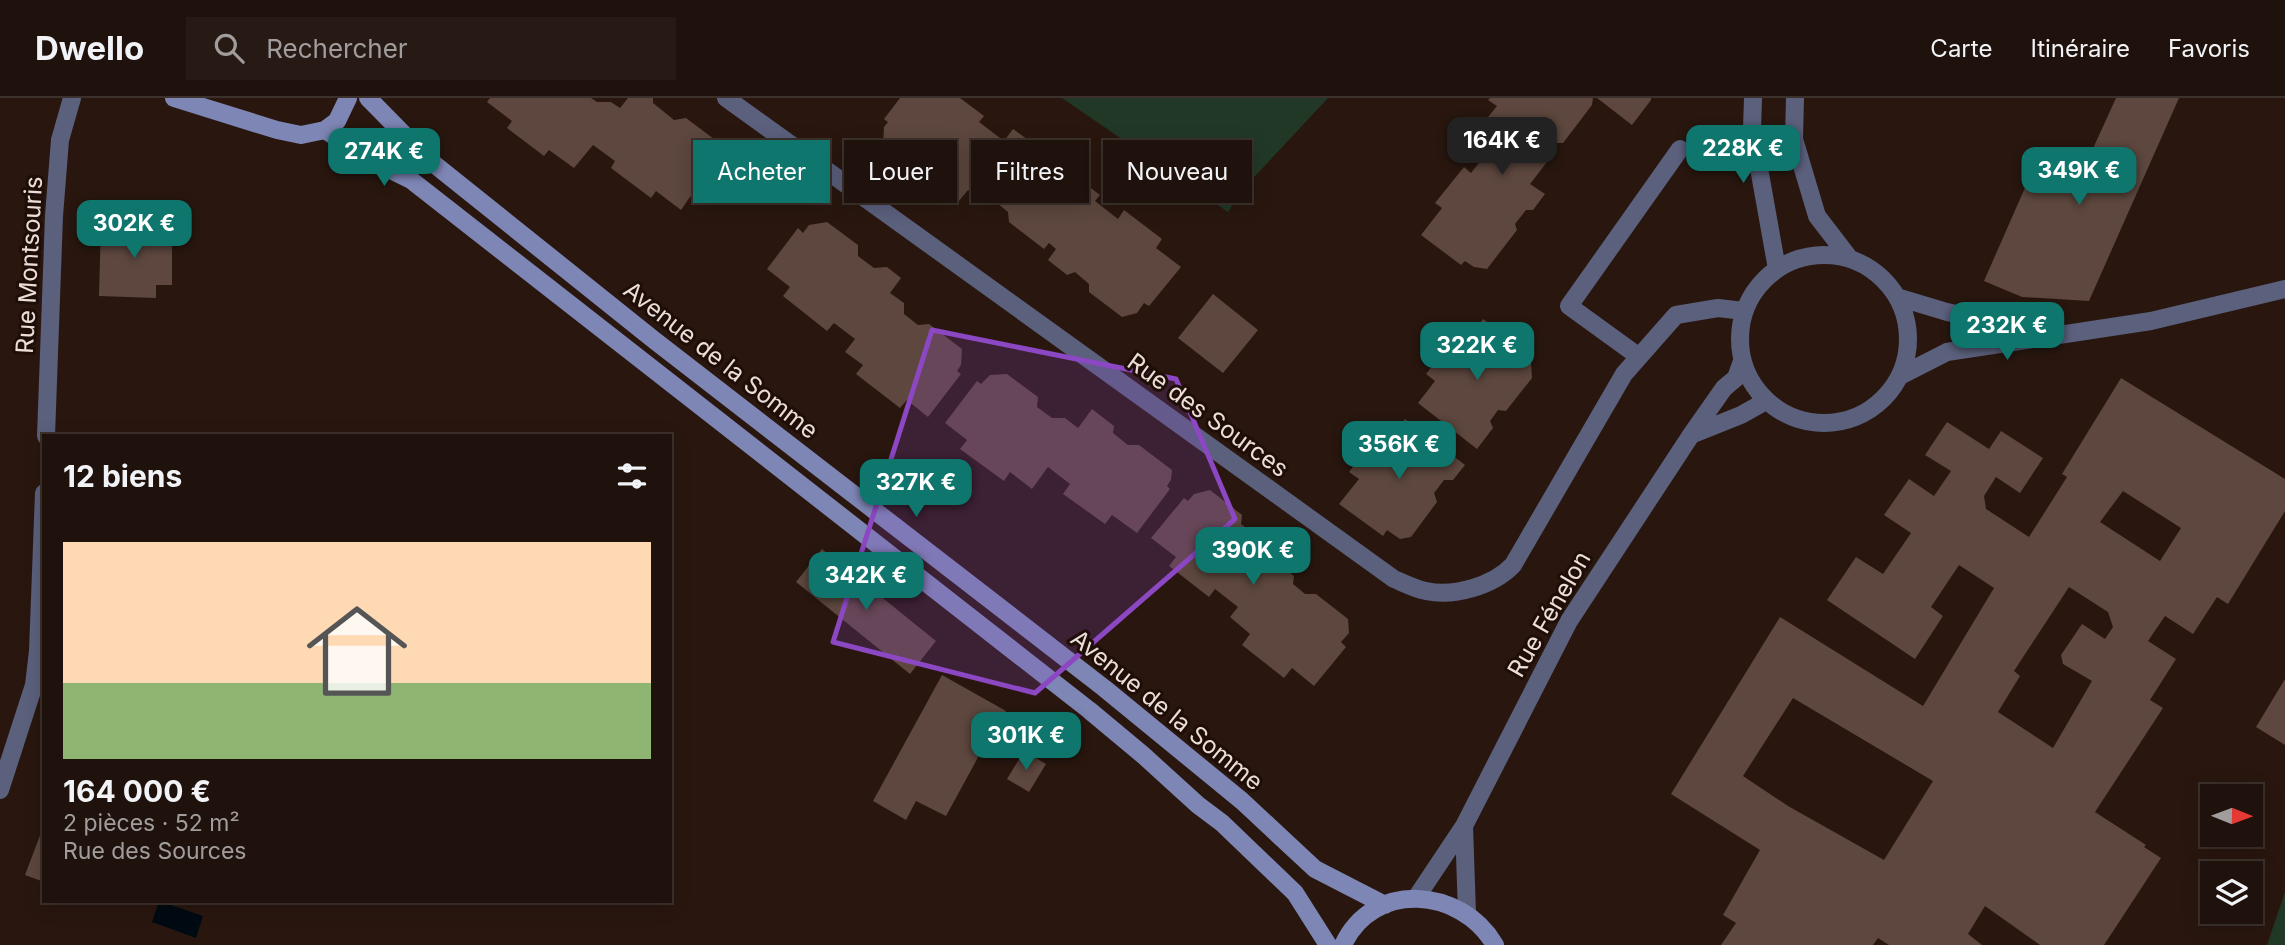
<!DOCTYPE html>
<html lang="fr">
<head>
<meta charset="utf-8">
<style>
  :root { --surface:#1f110b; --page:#271a14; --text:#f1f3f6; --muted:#a19d9d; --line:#3c312c; --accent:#0f766e }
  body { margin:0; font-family:Inter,sans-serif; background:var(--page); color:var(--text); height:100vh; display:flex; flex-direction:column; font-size:26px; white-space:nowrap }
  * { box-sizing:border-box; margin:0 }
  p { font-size:23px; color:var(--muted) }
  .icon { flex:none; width:38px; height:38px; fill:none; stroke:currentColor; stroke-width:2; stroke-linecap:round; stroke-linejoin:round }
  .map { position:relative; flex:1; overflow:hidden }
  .panel { position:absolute; left:42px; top:336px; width:630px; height:469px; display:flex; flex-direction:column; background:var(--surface); border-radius:0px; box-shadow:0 4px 18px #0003,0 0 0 2px var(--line) }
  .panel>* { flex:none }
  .top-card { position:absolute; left:693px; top:42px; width:665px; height:63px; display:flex; gap:14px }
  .needle { width:46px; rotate:91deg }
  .tools { position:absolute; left:2200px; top:686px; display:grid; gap:14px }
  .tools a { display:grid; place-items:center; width:63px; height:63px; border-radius:0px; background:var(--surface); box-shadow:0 4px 18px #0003,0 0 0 2px var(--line); font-size:35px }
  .price { position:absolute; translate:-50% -60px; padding:0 16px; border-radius:14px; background:var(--accent); color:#fff; font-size:23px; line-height:46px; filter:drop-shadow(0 2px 4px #0008) }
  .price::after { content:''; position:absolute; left:50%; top:42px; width:21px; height:16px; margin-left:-10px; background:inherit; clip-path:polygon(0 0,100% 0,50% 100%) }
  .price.current { background:#222; color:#fff }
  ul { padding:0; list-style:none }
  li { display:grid; align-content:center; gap:14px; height:371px; padding:0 21px }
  li span { display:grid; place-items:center; height:217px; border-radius:0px; color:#555 }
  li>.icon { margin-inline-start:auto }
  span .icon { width:126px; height:126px; fill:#fffc; stroke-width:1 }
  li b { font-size:30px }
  h2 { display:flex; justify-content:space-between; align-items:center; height:84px; padding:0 21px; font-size:30px }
  .chip { padding:0 24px; border-radius:0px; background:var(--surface); box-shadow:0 4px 18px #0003,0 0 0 2px var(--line); font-size:24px; line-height:63px }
  .chip.current { background:var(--accent); color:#fff }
  header { display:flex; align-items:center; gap:42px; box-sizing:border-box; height:98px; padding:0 35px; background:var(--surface); border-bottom:2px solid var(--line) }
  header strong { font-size:33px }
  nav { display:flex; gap:38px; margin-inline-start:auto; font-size:24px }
  .search { width:490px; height:63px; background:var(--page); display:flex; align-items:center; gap:18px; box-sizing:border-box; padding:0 24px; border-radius:0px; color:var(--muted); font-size:26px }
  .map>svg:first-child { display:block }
  .green { fill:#223827 }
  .water { fill:#000a12 }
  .building { fill:#5d473e; fill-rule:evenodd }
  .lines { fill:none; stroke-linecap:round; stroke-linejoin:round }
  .lane { stroke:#5b607d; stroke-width:18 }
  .street { stroke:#5b607d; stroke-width:18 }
  .secondary { stroke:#7e86b5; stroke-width:18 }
  .marked { fill:#8c47c3; fill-opacity:0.2; stroke:#8c47c3; stroke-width:5; stroke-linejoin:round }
  .labels { text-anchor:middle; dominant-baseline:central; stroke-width:6; stroke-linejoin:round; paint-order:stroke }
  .street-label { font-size:24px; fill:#ebded8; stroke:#1f0d07 }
</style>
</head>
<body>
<header>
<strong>Dwello</strong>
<div class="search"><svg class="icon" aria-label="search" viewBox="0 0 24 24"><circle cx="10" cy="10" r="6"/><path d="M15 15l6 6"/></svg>Rechercher</div>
<nav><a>Carte</a><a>Itinéraire</a><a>Favoris</a></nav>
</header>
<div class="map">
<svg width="2285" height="847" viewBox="0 0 2285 847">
  <rect width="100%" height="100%" fill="#29170f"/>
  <path class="green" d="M 1062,0 L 1328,0 L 1242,92 L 1228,114 Z
    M 2285,794 L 2285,847 L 2267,847 Z"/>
  <path class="water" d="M 159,803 L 203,818 L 196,840 L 152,824 Z"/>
  <path class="building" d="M 490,0 L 591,0 L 597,4 L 611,4 L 620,10 L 628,0 L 653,0 L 653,5 L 674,22 L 686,20 L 714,41 L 712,60 L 707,67 L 711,69 L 681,112 L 656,93 L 651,100 L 611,70 L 615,63 L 593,47 L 574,70 L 549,52 L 544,58 L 507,30 L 512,23 L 487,4 Z
    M 900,0 L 960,0 L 984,18 L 979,24 L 1004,43 L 1013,31 L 1038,49 L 1045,40 L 1082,68 L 1075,78 L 1100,97 L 1095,103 L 1118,121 L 1124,112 L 1162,141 L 1156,150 L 1181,169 L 1149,208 L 1144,205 L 1137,215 L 1122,219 L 1089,194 L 1089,186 L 1075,174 L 1067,177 L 1048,162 L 1056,151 L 1049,145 L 1044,151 L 1009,124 L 1008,114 L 992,101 L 984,104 L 968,92 L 958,104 L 943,92 L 942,83 L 927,72 L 921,75 L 883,47 L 884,29 L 888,24 L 884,21 Z
    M 1490,0 L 1593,0 L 1592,7 L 1563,45 L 1556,45 L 1546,57 L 1547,64 L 1530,86 L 1545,96 L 1533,112 L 1526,112 L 1515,126 L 1517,132 L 1487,171 L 1474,169 L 1465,163 L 1461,167 L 1421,137 L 1442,110 L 1435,105 L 1464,69 L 1471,75 L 1488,53 L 1471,40 L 1497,8 L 1488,2 Z
    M 1597,0 L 1651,0 L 1651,2 L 1632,27 Z
    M 2116,0 L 2179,0 L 2089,203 L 2022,199 L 1984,183 L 2042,51 L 2085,68 Z
    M 101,124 L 157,126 L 156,137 L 172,137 L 172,187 L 156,187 L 156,200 L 99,198 Z
    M 827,124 L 858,147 L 858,158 L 874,170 L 887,169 L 901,180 L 890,195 L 904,205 L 904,216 L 918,227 L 929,226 L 962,251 L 961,267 L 957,273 L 961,276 L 928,319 L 907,302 L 900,310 L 856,276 L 863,267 L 845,254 L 855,241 L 834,225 L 827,233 L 783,198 L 790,189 L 767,171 L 798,130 L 803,135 L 809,127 Z
    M 1213,196 L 1258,232 L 1223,275 L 1178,240 Z
    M 1483,221 L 1528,253 L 1523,258 L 1531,264 L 1532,280 L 1506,313 L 1498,312 L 1490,323 L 1493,330 L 1477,351 L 1418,305 L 1435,283 L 1426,276 L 1455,239 L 1464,246 Z
    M 1007,276 L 1038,299 L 1037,309 L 1052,320 L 1065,320 L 1078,330 L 1092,311 L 1114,328 L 1113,335 L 1128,347 L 1139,347 L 1172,372 L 1171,382 L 1167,388 L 1170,391 L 1137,435 L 1112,417 L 1105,426 L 1063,396 L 1070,386 L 1048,369 L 1032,391 L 1010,374 L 1004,383 L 960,351 L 967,342 L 945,325 L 977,283 L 981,286 L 990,277 Z
    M 2121,280 L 2285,381 L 2285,413 L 2228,506 L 2217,499 L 2193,536 L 2165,518 L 2148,543 L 2176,561 L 2150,602 L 2163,610 L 2095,714 L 2146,747 L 2144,749 L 2161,760 L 2104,847 L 2040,847 L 1985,808 L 1968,836 L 1982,847 L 1889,847 L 1878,840 L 1873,847 L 1721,847 L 1736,825 L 1723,817 L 1760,752 L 1671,696 L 1780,519 L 1923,608 L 1994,490 L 1959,467 L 1931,509 L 1943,518 L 1915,561 L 1827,502 L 1856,459 L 1883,476 L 1911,435 L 1884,417 L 1909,381 L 1934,398 L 1951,373 L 1925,357 L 1947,324 L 1989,351 L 2001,333 L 2043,360 L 2020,395 L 1996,379 L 1984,398 L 1986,411 L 2029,439 L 2067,379 L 2062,376 ZM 2123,393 L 2181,430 L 2160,463 L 2100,424 ZM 2069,489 L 2108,514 L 2113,529 L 2105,541 L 2082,526 L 2061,557 L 2063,566 L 2092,583 L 2053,650 L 1998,614 L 2020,578 L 2014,573 ZM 1793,600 L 1933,683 L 1884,762 L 1788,708 L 1743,678 Z
    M 1405,321 L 1465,367 L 1453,382 L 1444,382 L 1434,395 L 1437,404 L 1411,439 L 1400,441 L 1387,432 L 1383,438 L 1339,406 L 1359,381 L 1349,374 L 1377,337 L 1387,345 Z
    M 1210,392 L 1242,417 L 1241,426 L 1259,440 L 1269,440 L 1284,451 L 1275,463 L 1294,478 L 1293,486 L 1305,496 L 1316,496 L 1348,521 L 1349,535 L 1341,544 L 1346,549 L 1314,588 L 1292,570 L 1284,580 L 1242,547 L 1250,536 L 1230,519 L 1238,509 L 1215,491 L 1209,499 L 1169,468 L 1176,459 L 1151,440 L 1184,400 L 1188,403 L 1194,396 Z
    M 822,451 L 936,543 L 910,576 L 796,484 Z
    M 942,577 L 1006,613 L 999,627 L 1016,637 L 1007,655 L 987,643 L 946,718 L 916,703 L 906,722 L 873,703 Z
    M 2285,581 L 2285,647 L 2256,629 Z
    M 1024,653 L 1046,666 L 1029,694 L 1007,681 Z
    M 44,727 L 44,784 L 25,777 Z"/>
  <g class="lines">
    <path class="lane" d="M 1638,258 L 1569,208 L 1680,51"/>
    <path class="street" d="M 726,0 L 1394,481 C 1404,485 1415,491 1426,493 C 1454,499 1493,488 1513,467 L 1624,276 L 1676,217 L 1718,210 L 1744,213
      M 1753,0 L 1752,31 L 1777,171
      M 1795,0 L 1794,41 L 1817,118 L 1850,161
      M1740 241a84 84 0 1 1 168 0a84 84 0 1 1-168 0Z
      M 1897,199 L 1947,214 L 2028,232 L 2038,232
      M 1900,278 L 1947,254 L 2151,223 L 2285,191
      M 1691,337 L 1741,317 L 1766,303
      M 46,338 L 54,118 L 60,42 L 72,0
      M 0,692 L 34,587 L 38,553 L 44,395
      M 1464,728 L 1467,815
      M 1416,800 L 1464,728 L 1569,523 L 1691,337 L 1724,290 L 1736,280 L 1742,263"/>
    <path class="secondary" d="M 174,0 L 277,32 L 301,37 L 325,32 L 337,23 L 348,0
      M 368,0 L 429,62 L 654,242 L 1104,590 L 1242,703 L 1315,771 L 1385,807
      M 325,32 L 374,64 L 411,82 L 1089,612 L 1143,657 L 1198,707 L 1222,725 L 1295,795 L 1328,847
      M 1343,847 C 1373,782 1461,789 1495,847"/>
  </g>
  <path class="marked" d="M 932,232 L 1176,281 L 1235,421 L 1035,595 L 833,544 Z"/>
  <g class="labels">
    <g class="street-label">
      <text transform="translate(29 167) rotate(-87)">Rue Montsouris</text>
      <text transform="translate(721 262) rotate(38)">Avenue de la Somme</text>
      <text transform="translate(1208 317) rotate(36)">Rue des Sources</text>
      <text transform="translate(1549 516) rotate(-60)">Rue Fénelon</text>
      <text transform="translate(1167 612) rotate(39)">Avenue de la Somme</text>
    </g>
  </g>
</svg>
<div class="tools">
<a><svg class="needle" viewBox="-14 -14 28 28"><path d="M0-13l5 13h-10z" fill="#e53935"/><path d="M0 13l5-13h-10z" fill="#a19d9d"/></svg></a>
<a><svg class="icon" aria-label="layers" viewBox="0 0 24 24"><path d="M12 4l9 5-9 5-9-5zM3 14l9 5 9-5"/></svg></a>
</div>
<b class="price current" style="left:1502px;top:79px">164K €</b>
<b class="price" style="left:1743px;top:87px">228K €</b>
<b class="price" style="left:384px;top:90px">274K €</b>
<b class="price" style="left:2079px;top:109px">349K €</b>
<b class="price" style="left:134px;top:162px">302K €</b>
<b class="price" style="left:2007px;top:264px">232K €</b>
<b class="price" style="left:1477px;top:284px">322K €</b>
<b class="price" style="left:1399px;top:383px">356K €</b>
<b class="price" style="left:916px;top:421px">327K €</b>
<b class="price" style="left:1253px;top:489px">390K €</b>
<b class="price" style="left:866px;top:514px">342K €</b>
<b class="price" style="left:1026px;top:674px">301K €</b>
<div class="top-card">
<a class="chip current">Acheter</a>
<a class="chip">Louer</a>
<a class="chip">Filtres</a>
<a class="chip">Nouveau</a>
</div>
<section class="panel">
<h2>12 biens<svg class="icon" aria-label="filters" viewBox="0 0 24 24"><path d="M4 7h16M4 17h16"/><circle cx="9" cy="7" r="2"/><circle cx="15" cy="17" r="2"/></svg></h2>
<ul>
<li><span style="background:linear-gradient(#ffd9b3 65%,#8fb573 0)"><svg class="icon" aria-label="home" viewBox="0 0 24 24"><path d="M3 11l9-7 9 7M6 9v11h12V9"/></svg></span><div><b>164 000 €</b><p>2 pièces · 52 m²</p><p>Rue des Sources</p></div></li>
</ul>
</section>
</div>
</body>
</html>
